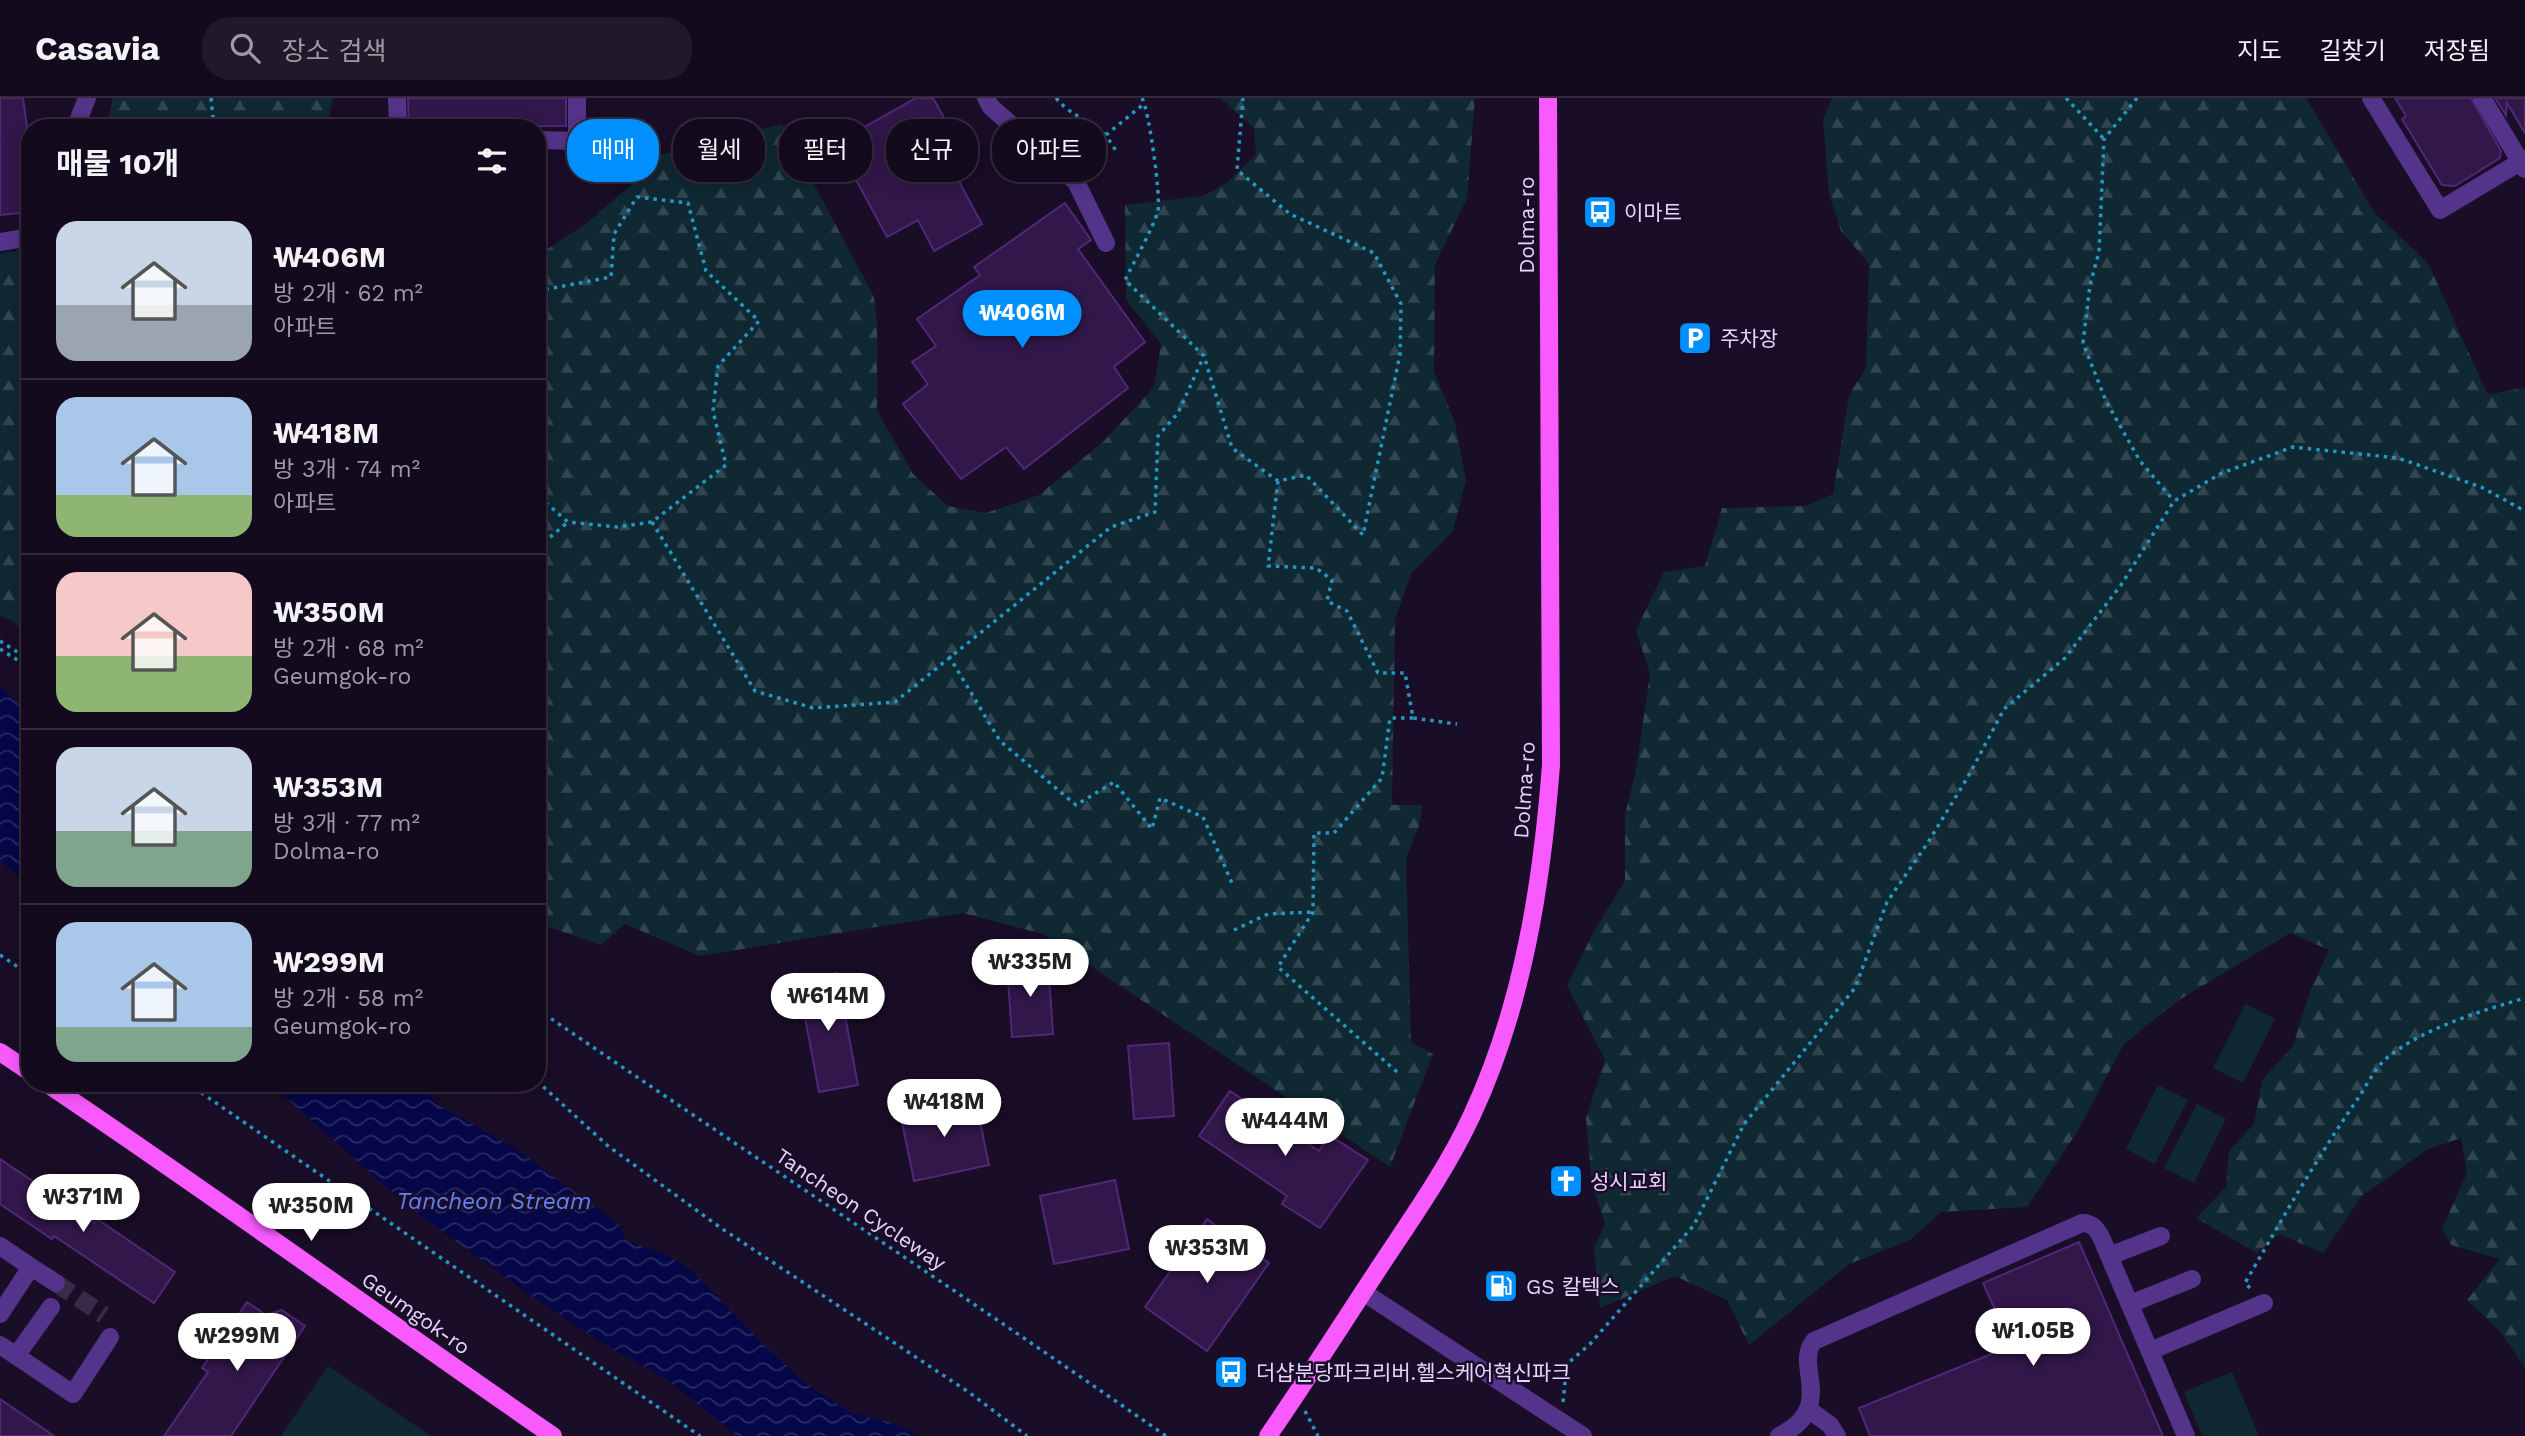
<!DOCTYPE html>
<html lang="ko">
<head>
<meta charset="utf-8">
<style>
  :root { --surface:#140a1d; --page:#21182a; --text:#f1f3f6; --muted:#9d9aa4; --line:#332b3b; --accent:#0090fe }
  body { margin:0; font-family:"Work Sans","Noto Sans KR",sans-serif; background:var(--page); color:var(--text); height:100vh; display:flex; flex-direction:column; font-size:26px; white-space:nowrap }
  * { box-sizing:border-box; margin:0 }
  p { font-size:23px; color:var(--muted) }
  .icon { flex:none; width:38px; height:38px; fill:none; stroke:currentColor; stroke-width:2; stroke-linecap:round; stroke-linejoin:round }
  .map { position:relative; flex:1; overflow:hidden }
  .panel { position:absolute; left:21px; top:21px; width:525px; height:973px; display:flex; flex-direction:column; background:var(--surface); border-radius:28px; box-shadow:0 4px 18px #0003,0 0 0 2px var(--line) }
  .panel>* { flex:none }
  .guide { position:absolute; left:567px; top:21px; width:665px; height:63px; display:flex; gap:14px }
  .price { position:absolute; translate:-50% -60px; padding:0 16px; border-radius:24px; background:#fff; color:#222; font-size:23px; line-height:46px; filter:drop-shadow(0 2px 4px #0008) }
  .price::after { content:''; position:absolute; left:50%; top:42px; width:21px; height:16px; margin-left:-10px; background:inherit; clip-path:polygon(0 0,100% 0,50% 100%) }
  .price.on { background:var(--accent); color:#fff }
  ul { padding:0; list-style:none }
  li { display:flex; align-items:center; gap:21px; height:175px; padding:0 35px }
  li+li { border-top:2px solid var(--line) }
  li span { display:grid; place-items:center; flex:none; width:196px; height:140px; border-radius:21px; color:#555 }
  li>.icon { margin-inline-start:auto }
  span .icon { width:84px; height:84px; fill:#fffc; stroke-width:1 }
  li b { font-size:30px }
  h2 { display:flex; justify-content:space-between; align-items:center; height:84px; padding:0 35px; font-size:30px }
  .tag { padding:0 24px; border-radius:28px; background:var(--surface); box-shadow:0 4px 18px #0003,0 0 0 2px var(--line); font-size:24px; line-height:63px }
  .tag.on { background:var(--accent); color:#fff }
  header { display:flex; align-items:center; gap:42px; box-sizing:border-box; height:98px; padding:0 35px; background:var(--surface); border-bottom:2px solid var(--line) }
  header strong { font-size:33px }
  nav { display:flex; gap:38px; margin-inline-start:auto; font-size:24px }
  .search { width:490px; height:63px; background:var(--page); display:flex; align-items:center; gap:18px; box-sizing:border-box; padding:0 24px; border-radius:28px; color:var(--muted); font-size:26px }
  .map>svg:first-child { display:block }
  .forest { fill:url(#forest-firs) }
  .pitch { fill:#0f2832 }
  .water { fill:url(#water-waves) }
  .building { fill:#32174a; stroke:#522778; stroke-width:2 }
  .lines { fill:none; stroke-linecap:round; stroke-linejoin:round }
  .minor-tunnel { stroke:#392b47; stroke-width:18; stroke-dasharray:18 9; stroke-linecap:butt }
  .path { stroke:#2497c2; stroke-width:3.5; stroke-dasharray:3.5 5; stroke-linecap:butt }
  .minor { stroke:#54348a; stroke-width:18 }
  .major { stroke:#f85aff; stroke-width:18 }
  .labels { text-anchor:middle; dominant-baseline:central; stroke-width:5; stroke-linejoin:round; paint-order:stroke }
  .poi-label { font-size:21px; fill:#e7d3ff; stroke:#1a0d27; text-anchor:start }
  .street-label { font-size:21px; fill:#e7d3ff; stroke:#1a0d27 }
  .water-label { font-size:23px; font-style:italic; fill:#6181ff; stroke:#1a0d27 }
</style>
</head>
<body>
<header>
<strong>Casavia</strong>
<div class="search"><svg class="icon" aria-label="search" viewBox="0 0 24 24"><circle cx="10" cy="10" r="6"/><path d="M15 15l6 6"/></svg>장소 검색</div>
<nav><a>지도</a><a>길찾기</a><a>저장됨</a></nav>
</header>
<div class="map">
<svg width="2525" height="1338" viewBox="0 0 2525 1338">
  <defs>
    <pattern id="forest-firs" width="22" height="20" patternUnits="userSpaceOnUse" patternTransform="scale(1.75)"><rect width="22" height="20" fill="#0f2832"/><path d="M5 1l3.5 6h-7zM16 11l3.5 6h-7z" fill="#324651"/></pattern>
    <pattern id="water-waves" width="16" height="10" patternUnits="userSpaceOnUse" patternTransform="scale(1.75)"><rect width="16" height="10" fill="#050748"/><path d="M0 5q4-4 8 0t8 0" fill="none" stroke="#292a63"/></pattern>
  </defs>
  <rect width="100%" height="100%" fill="#1a0d27"/>
  <path class="forest" d="M 113,0 L 333,0 L 327,30 L 106,30 Z
    M 1220,0 L 1475,0 L 1467,100 L 1435,167 L 1434,273 L 1455,325 L 1466,382 L 1453,433 L 1411,476 L 1395,521 L 1392,707 L 1422,707 L 1420,725 L 1406,761 L 1411,944 L 1433,956 L 1390,1069 L 1043,836 L 963,815 L 700,858 L 625,826 L 601,847 L 537,825 L 537,158 L 587,125 L 633,85 L 659,57 L 782,26 L 874,199 L 877,224 L 877,312 L 913,376 L 948,408 L 986,415 L 1039,397 L 1104,343 L 1154,289 L 1161,246 L 1126,202 L 1125,107 L 1203,98 L 1228,84 L 1256,56 L 1254,30 Z
    M 1832,0 L 2306,0 L 2374,114 L 2428,165 L 2488,297 L 2525,289 L 2525,1270 L 2500,1233 L 2467,1202 L 2500,1161 L 2451,1147 L 2442,1131 L 2467,1075 L 2461,1040 L 2428,1051 L 2362,1098 L 2323,1155 L 2279,1136 L 2257,1155 L 2196,1120 L 2226,1089 L 2229,1053 L 2254,1026 L 2262,982 L 2293,948 L 2309,896 L 2329,852 L 2290,835 L 2179,902 L 2124,946 L 2077,1034 L 2027,1109 L 1941,1114 L 1910,1142 L 1849,1166 L 1749,1247 L 1727,1202 L 1675,1178 L 1600,1210 L 1594,1150 L 1605,1125 L 1592,1087 L 1586,1020 L 1605,962 L 1567,888 L 1594,833 L 1625,783 L 1625,717 L 1636,672 L 1650,576 L 1636,532 L 1664,474 L 1705,468 L 1722,410 L 1805,408 L 1833,396 L 1849,297 L 1866,270 L 1869,166 L 1841,133 L 1829,96 L 1823,22 Z
    M 30,150 L 30,542 L 13,523 L 0,518 L 0,156 Z"/>
  <path class="pitch" d="M 2245,906 L 2275,921 L 2243,985 L 2213,970 Z
    M 2158,987 L 2188,1002 L 2155,1066 L 2126,1051 Z
    M 2197,1006 L 2226,1021 L 2194,1085 L 2164,1070 Z
    M 328,1268 L 431,1338 L 281,1338 Z
    M 2232,1274 L 2259,1338 L 2202,1338 L 2184,1294 Z"/>
  <path class="water" d="M 0,589 L 17,604 L 30,627 L 30,788 L 0,762 Z
    M 267,985 L 419,985 L 439,1007 L 516,1051 L 621,1128 L 625,1142 L 669,1158 L 692,1173 L 761,1244 L 804,1284 L 852,1315 L 892,1325 L 920,1338 L 738,1338 L 665,1280 L 609,1249 L 537,1202 L 407,1108 L 289,1002 Z"/>
  <path class="building" d="M 0,0 L 23,0 L 30,50 L 30,114 L 0,117 Z
    M 408,0 L 566,0 L 566,28 L 409,29 Z
    M 916,0 L 933,0 L 947,25 L 933,35 L 982,126 L 934,153 L 918,122 L 887,139 L 836,45 Z
    M 2395,0 L 2471,0 L 2501,53 L 2500,60 L 2455,88 L 2442,87 L 2402,21 L 2406,18 Z
    M 2495,0 L 2525,0 L 2525,35 L 2507,5 L 2506,17 Z
    M 1065,105 L 1091,142 L 1078,151 L 1145,244 L 1114,269 L 1128,290 L 1024,371 L 1006,349 L 961,381 L 903,306 L 928,286 L 912,264 L 936,248 L 917,221 L 980,177 L 974,169 Z
    M 1048,863 L 1053,936 L 1012,939 L 1007,866 Z
    M 837,875 L 858,987 L 819,994 L 798,882 Z
    M 1169,945 L 1174,1018 L 1134,1021 L 1128,948 Z
    M 1230,993 L 1319,1053 L 1329,1037 L 1368,1062 L 1320,1130 L 1282,1106 L 1287,1098 L 1199,1038 Z
    M 975,999 L 989,1067 L 914,1083 L 900,1014 Z
    M 0,1061 L 95,1125 L 97,1121 L 175,1174 L 154,1205 L 54,1138 L 52,1141 L 0,1106 Z
    M 1115,1082 L 1129,1151 L 1054,1166 L 1040,1098 Z
    M 1207,1121 L 1269,1165 L 1207,1253 L 1145,1209 Z
    M 2079,1144 L 2163,1338 L 1870,1338 L 1859,1310 L 2011,1248 L 1983,1185 Z
    M 247,1204 L 266,1217 L 282,1212 L 305,1228 L 231,1338 L 164,1338 L 208,1274 L 202,1270 Z
    M 0,1301 L 54,1338 L 0,1338 Z"/>
  <g class="lines">
    <path class="minor-tunnel" d="M 56,1185 L 104,1217"/>
    <path class="path" d="M 211,0 L 214,30
      M 1056,0 C 1070,16 1077,17 1094,27 C 1104,33 1110,43 1116,53
      M 1142,0 C 1149,12 1161,99 1158,113 C 1153,130 1134,164 1125,182 L 1204,258 L 1232,350 L 1278,383 L 1306,377 L 1363,437 L 1400,256 L 1401,206 L 1374,155 L 1290,116 L 1237,72 L 1243,0
      M 2066,0 L 2104,41
      M 2137,0 L 2104,41 L 2099,154 L 2090,187 L 2083,245 L 2106,303 L 2140,363 L 2174,403
      M 1106,37 L 1145,5
      M 537,193 L 611,179 L 614,136 L 637,99 L 688,105 L 706,173 L 759,223 L 718,268 L 713,313 L 726,367 L 652,424 L 617,429 L 568,424 L 537,397
      M 1278,383 L 1268,468 L 1316,470 L 1332,482 L 1327,503 L 1347,513 L 1378,575 L 1405,575 L 1413,620 L 1457,626
      M 652,424 L 755,593 L 813,610 L 895,604 L 1111,429 L 1155,414 L 1158,338 L 1178,315 L 1203,260
      M 537,450 L 568,424
      M 0,543 L 30,562
      M 0,551 L 30,570
      M 949,558 L 1000,643 L 1076,707 L 1114,684 L 1152,731 L 1160,700 L 1203,719 L 1232,785
      M 1234,832 L 1268,816 L 1313,814
      M 0,857 L 30,877
      M 537,911 C 746,1054 958,1193 1166,1338
      M 1397,974 L 1278,869 L 1313,814 L 1314,735 L 1334,735 L 1382,680 L 1390,620 L 1413,620
      M 537,983 L 608,1048 L 721,1130 L 970,1295 L 1027,1338
      M 187,985 L 700,1338
      M 2250,1190 L 2245,1185 C 2281,1123 2316,1061 2357,1002 C 2366,989 2375,969 2388,959 C 2424,930 2481,913 2525,900
      M 1563,1304 L 1567,1266 L 1590,1246 L 1694,1127 L 1744,1026 L 1855,890 L 1887,804 L 1927,746 L 1969,677 L 2004,611 L 2065,560 L 2121,487 L 2174,403 L 2222,375 L 2293,349 L 2398,360 L 2481,389 L 2525,413
      M 1305,1313 L 1318,1338"/>
    <path class="minor" d="M 397,0 L 398,30
      M 986,0 L 991,9 L 1076,84 L 1106,145
      M 2371,0 L 2440,112 L 2525,61
      M 2482,0 L 2525,71
      M 79,30 L 78,23 L 87,0
      M 537,42 L 577,43 L 577,0
      M 0,144 L 30,139
      M 0,1148 L 31,1169 L 0,1216
      M 2109,1158 L 2161,1138
      M 31,1169 L 56,1185
      M 1363,1194 L 1583,1338
      M 2130,1206 L 2192,1181
      M 0,1247 L 73,1296 L 110,1239
      M 2150,1253 L 2264,1205
      M 16,1258 L 51,1209
      M 1808,1311 L 1830,1327 L 1837,1338
      M 1779,1338 C 1838,1309 1793,1268 1814,1243 L 2082,1125 C 2092,1125 2096,1130 2101,1139 L 2186,1338"/>
    <path class="major" d="M 0,954 L 30,974
      M 46,985 C 217,1100 384,1221 553,1338
      M 1268,1338 C 1306,1283 1342,1226 1379,1170 C 1412,1120 1447,1071 1472,1017 C 1523,908 1542,785 1551,667 L 1548,0"/>
  </g>
  <defs>
    <g id="bus-square" transform="scale(1.75)"><rect x="-9" y="-9" width="18" height="18" rx="4" fill="#0090fe" stroke="#1a0d27"/><path d="M-5-6H5V4H4V6H2V4H-2V6H-4V4H-5ZM-3.5-4V0h7V-4ZM-3.5 1.2v1.5H-2V1.2ZM2 1.2v1.5H3.5V1.2Z" fill="#fff"/></g>
    <g id="parking-square" transform="scale(1.75)"><rect x="-9" y="-9" width="18" height="18" rx="4" fill="#0090fe" stroke="#1a0d27"/><path d="M-3.5-5.5H1a3.5 3.5 0 0 1 0 7H-1V5.5H-3.5ZM-1-3.4V-.6H.8a1.4 1.4 0 0 0 0-2.8Z" fill="#fff"/></g>
    <g id="church-square" transform="scale(1.75)"><rect x="-9" y="-9" width="18" height="18" rx="4" fill="#0090fe" stroke="#1a0d27"/><path d="M-1.2-6h2.4v3.5h3.3v2.4h-3.3V6h-2.4V-.1h-3.3v-2.4h3.3Z" fill="#fff"/></g>
    <g id="fuel-square" transform="scale(1.75)"><rect x="-9" y="-9" width="18" height="18" rx="4" fill="#0090fe" stroke="#1a0d27"/><path d="M-5.5-6h7V0h2V4h1.3V-2.5L3-4.5l.8-.8L6-3V5H2.5V1h-1V6h-7ZM-4.2-4.7v3.2H.2V-4.7Z" fill="#fff"/></g>
  </defs>
  <g fill-rule="evenodd">
    <use href="#bus-square" x="1600" y="114"/>
    <use href="#parking-square" x="1695" y="240"/>
    <use href="#church-square" x="1566" y="1083"/>
    <use href="#fuel-square" x="1501" y="1188"/>
    <use href="#bus-square" x="1231" y="1274"/>
  </g>
  <g class="labels">
    <g class="poi-label">
      <text x="1624" y="114">이마트</text>
      <text x="1720" y="240">주차장</text>
      <text x="1590" y="1083">성시교회</text>
      <text x="1526" y="1188">GS 칼텍스</text>
      <text x="1256" y="1274">더샵분당파크리버.헬스케어혁신파크</text>
    </g>
    <g class="street-label">
      <text transform="translate(1526 127) rotate(-90)">Dolma-ro</text>
      <text transform="translate(1524 692) rotate(-86)">Dolma-ro</text>
      <text transform="translate(861 1111) rotate(34)">Tancheon Cycleway</text>
      <text transform="translate(416 1215) rotate(35)">Geumgok-ro</text>
    </g>
    <g class="water-label">
      <text x="494" y="1103">Tancheon Stream</text>
    </g>
  </g>
</svg>
<b class="price on" style="left:1022px;top:252px">₩406M</b>
<b class="price" style="left:1030px;top:901px">₩335M</b>
<b class="price" style="left:828px;top:935px">₩614M</b>
<b class="price" style="left:944px;top:1041px">₩418M</b>
<b class="price" style="left:1285px;top:1060px">₩444M</b>
<b class="price" style="left:83px;top:1136px">₩371M</b>
<b class="price" style="left:311px;top:1145px">₩350M</b>
<b class="price" style="left:1207px;top:1187px">₩353M</b>
<b class="price" style="left:2033px;top:1270px">₩1.05B</b>
<b class="price" style="left:237px;top:1275px">₩299M</b>
<div class="guide">
<a class="tag on">매매</a>
<a class="tag">월세</a>
<a class="tag">필터</a>
<a class="tag">신규</a>
<a class="tag">아파트</a>
</div>
<section class="panel">
<h2>매물 10개<svg class="icon" aria-label="filters" viewBox="0 0 24 24"><path d="M4 7h16M4 17h16"/><circle cx="9" cy="7" r="2"/><circle cx="15" cy="17" r="2"/></svg></h2>
<ul>
<li><span style="background:linear-gradient(#c9d6e8 60%,#9aa5b1 0)"><svg class="icon" aria-label="home" viewBox="0 0 24 24"><path d="M3 11l9-7 9 7M6 9v11h12V9"/></svg></span><div><b>₩406M</b><p>방 2개 · 62 m²</p><p>아파트</p></div></li>
<li><span style="background:linear-gradient(#a9c7e8 70%,#8fb573 0)"><svg class="icon" aria-label="home" viewBox="0 0 24 24"><path d="M3 11l9-7 9 7M6 9v11h12V9"/></svg></span><div><b>₩418M</b><p>방 3개 · 74 m²</p><p>아파트</p></div></li>
<li><span style="background:linear-gradient(#f6c9c9 60%,#8fb573 0)"><svg class="icon" aria-label="home" viewBox="0 0 24 24"><path d="M3 11l9-7 9 7M6 9v11h12V9"/></svg></span><div><b>₩350M</b><p>방 2개 · 68 m²</p><p>Geumgok-ro</p></div></li>
<li><span style="background:linear-gradient(#c9d6e8 60%,#7fa58c 0)"><svg class="icon" aria-label="home" viewBox="0 0 24 24"><path d="M3 11l9-7 9 7M6 9v11h12V9"/></svg></span><div><b>₩353M</b><p>방 3개 · 77 m²</p><p>Dolma-ro</p></div></li>
<li><span style="background:linear-gradient(#a9c7e8 75%,#7fa58c 0)"><svg class="icon" aria-label="home" viewBox="0 0 24 24"><path d="M3 11l9-7 9 7M6 9v11h12V9"/></svg></span><div><b>₩299M</b><p>방 2개 · 58 m²</p><p>Geumgok-ro</p></div></li>
</ul>
</section>
</div>
</body>
</html>
